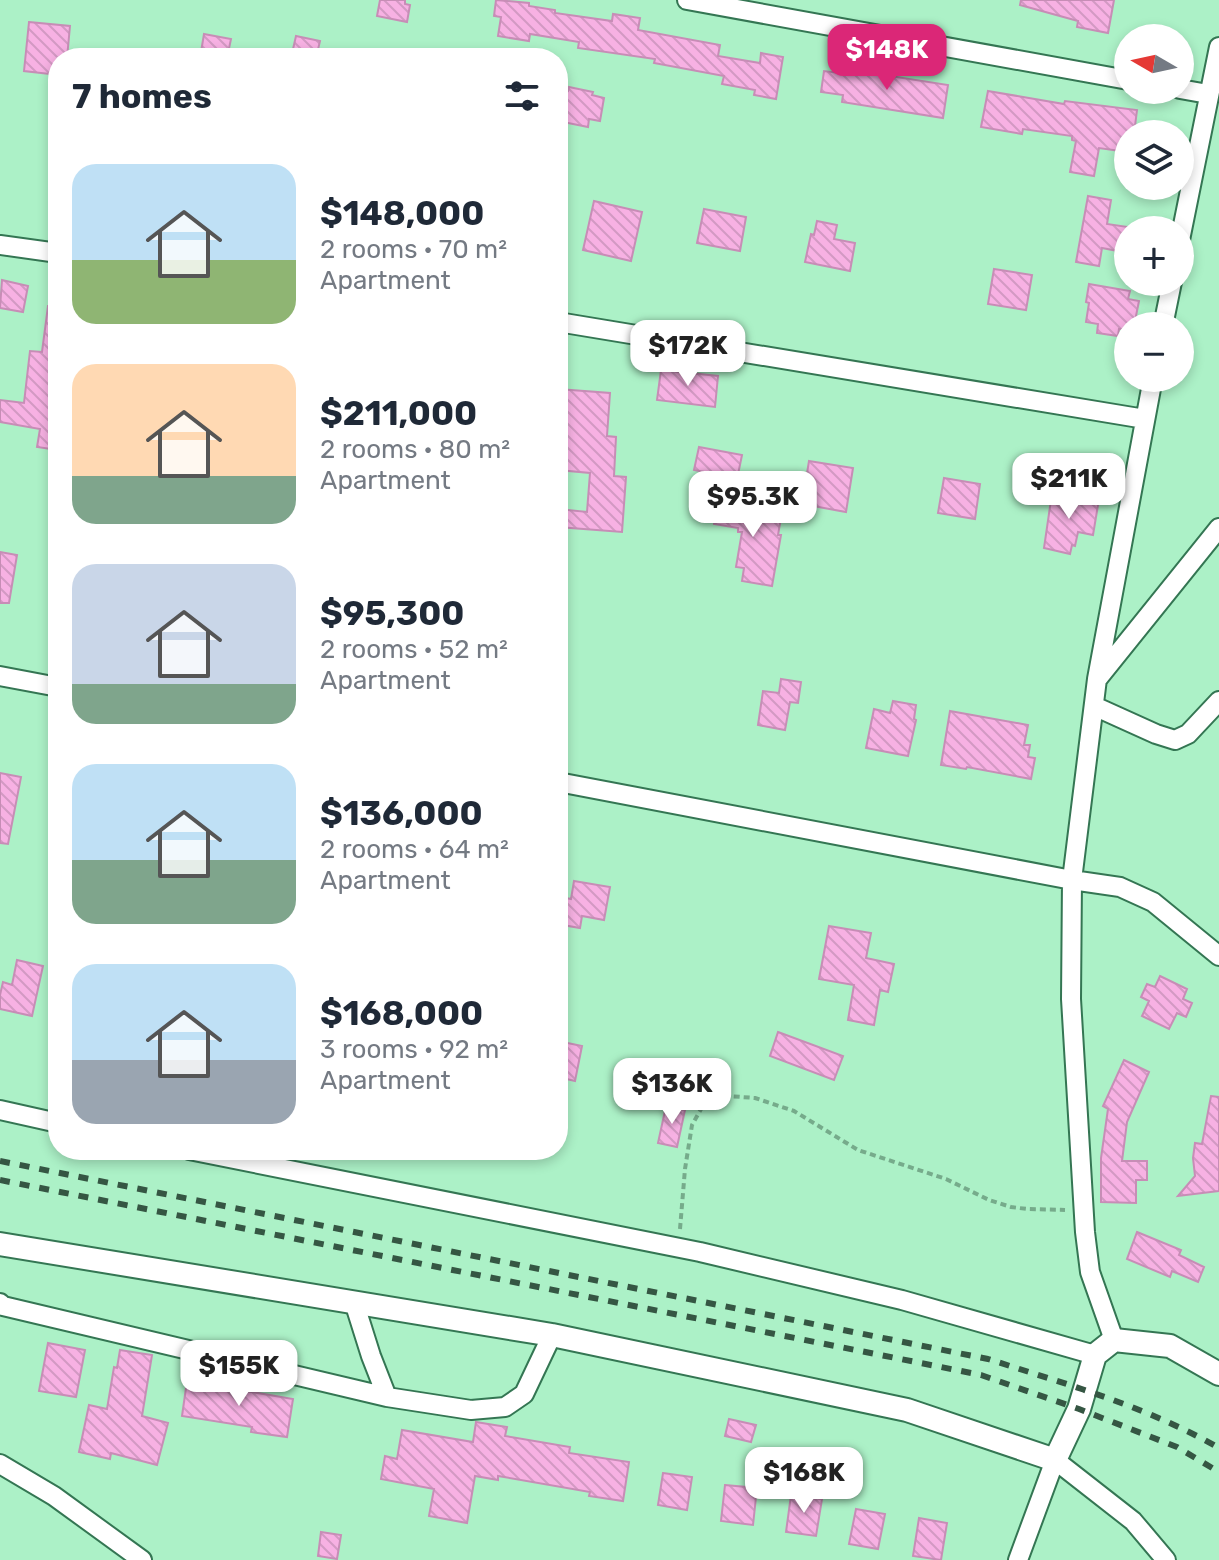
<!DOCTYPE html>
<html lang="en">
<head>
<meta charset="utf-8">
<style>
  :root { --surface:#fff; --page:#f6f6f7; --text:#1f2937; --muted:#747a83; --accent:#db2777 }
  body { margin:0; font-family:Rubik,sans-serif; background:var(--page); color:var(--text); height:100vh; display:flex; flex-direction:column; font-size:30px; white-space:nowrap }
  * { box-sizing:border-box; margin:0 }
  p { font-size:26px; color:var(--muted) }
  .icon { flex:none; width:44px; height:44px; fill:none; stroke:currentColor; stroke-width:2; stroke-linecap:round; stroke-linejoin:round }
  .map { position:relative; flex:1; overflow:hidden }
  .sheet { position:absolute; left:48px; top:48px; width:520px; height:1112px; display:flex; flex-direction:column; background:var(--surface); border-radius:32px; box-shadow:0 4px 12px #0003 }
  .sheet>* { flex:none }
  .needle { width:52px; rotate:279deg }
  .controls { position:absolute; left:1114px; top:24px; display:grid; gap:16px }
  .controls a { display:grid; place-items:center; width:80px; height:80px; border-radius:50%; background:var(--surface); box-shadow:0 4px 12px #0003; font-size:40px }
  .price { position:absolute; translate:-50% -68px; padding:0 18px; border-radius:16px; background:#fff; color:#222; font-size:26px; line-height:52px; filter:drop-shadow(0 2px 4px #0008) }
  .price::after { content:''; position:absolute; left:50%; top:48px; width:24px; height:18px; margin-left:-12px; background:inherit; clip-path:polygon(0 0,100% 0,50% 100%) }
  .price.current { background:var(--accent); color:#fff }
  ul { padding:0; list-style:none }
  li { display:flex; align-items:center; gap:24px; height:200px; padding:0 24px }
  li span { display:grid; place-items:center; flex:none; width:224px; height:160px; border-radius:24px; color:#555 }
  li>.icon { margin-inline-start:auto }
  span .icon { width:96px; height:96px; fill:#fffc; stroke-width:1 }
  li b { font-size:34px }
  h2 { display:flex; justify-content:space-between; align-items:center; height:96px; padding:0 24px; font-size:34px }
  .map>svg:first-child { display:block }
  .building { fill:url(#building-back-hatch); stroke:#c78db6; stroke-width:2 }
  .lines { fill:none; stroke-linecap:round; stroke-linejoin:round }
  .minor-casing { stroke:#347653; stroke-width:22 }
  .tertiary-casing { stroke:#347653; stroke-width:26 }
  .path { stroke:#76ab8b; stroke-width:4; stroke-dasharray:6 4; stroke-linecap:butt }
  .minor { stroke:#fff; stroke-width:18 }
  .tertiary { stroke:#fff; stroke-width:22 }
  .rail { stroke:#355643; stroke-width:6; stroke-dasharray:10 10; stroke-linecap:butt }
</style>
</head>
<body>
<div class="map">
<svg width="1219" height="1560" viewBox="0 0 1219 1560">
  <defs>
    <pattern id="building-back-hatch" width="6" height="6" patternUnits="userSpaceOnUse" patternTransform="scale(2)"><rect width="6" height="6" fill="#f7b1e3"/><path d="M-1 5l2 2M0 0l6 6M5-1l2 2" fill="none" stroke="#d399c3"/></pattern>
  </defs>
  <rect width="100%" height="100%" fill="#acf1c7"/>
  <path class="building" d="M 380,0 L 405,0 L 405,4 L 410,5 L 407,22 L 377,16 Z
    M 496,0 L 529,3 L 529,6 L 555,10 L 555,13 L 612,21 L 613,14 L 640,18 L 638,30 L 720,45 L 718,56 L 760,63 L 761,53 L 783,57 L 776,99 L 754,95 L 755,90 L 722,84 L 724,76 L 654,63 L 655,59 L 578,48 L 579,42 L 530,34 L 529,41 L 498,36 L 501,17 L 494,16 Z
    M 1021,0 L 1114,0 L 1108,33 L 1077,27 L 1078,21 L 1020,5 Z
    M 29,22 L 70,26 L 67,58 L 58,58 L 58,75 L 24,71 Z
    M 204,34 L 231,39 L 227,58 L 200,58 Z
    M 296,36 L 320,41 L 316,58 L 291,58 Z
    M 848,66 L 865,68 L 864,72 L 948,85 L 943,118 L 842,102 L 843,95 L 821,92 L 824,71 L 847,74 Z
    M 569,87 L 593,92 L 592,95 L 604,98 L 600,121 L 589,119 L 588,127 L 558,121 L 558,89 L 568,91 Z
    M 988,91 L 1064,104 L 1065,101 L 1137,110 L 1134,134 L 1128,134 L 1128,152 L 1099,148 L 1094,176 L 1070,172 L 1076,141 L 1072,140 L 1072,136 L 1023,129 L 1022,134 L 981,127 Z
    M 1088,196 L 1111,200 L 1107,224 L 1128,227 L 1128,253 L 1102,248 L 1099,266 L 1076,262 Z
    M 594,201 L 642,212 L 631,261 L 583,250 Z
    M 704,209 L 746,217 L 740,251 L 697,243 Z
    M 817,221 L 837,225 L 834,239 L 855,243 L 850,271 L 805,262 L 811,234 L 814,235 Z
    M 994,269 L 1032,275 L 1026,310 L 988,304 Z
    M 2,280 L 28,286 L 23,312 L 0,308 Z
    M 1089,284 L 1130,291 L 1128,299 L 1139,301 L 1134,326 L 1128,326 L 1128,329 L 1119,329 L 1118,336 L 1097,333 L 1098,324 L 1086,322 L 1089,303 L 1086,302 Z
    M 48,306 L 58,306 L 58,450 L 37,447 L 40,429 L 0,422 L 0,400 L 24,403 L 30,351 L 42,352 Z
    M 661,370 L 718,376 L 715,407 L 657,400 Z
    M 558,389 L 610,393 L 607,436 L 616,437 L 614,476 L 626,477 L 622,532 L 558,527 L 558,509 L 587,512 L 590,473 L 558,470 Z
    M 699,447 L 742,455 L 735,489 L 712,485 L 714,476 L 705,475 L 705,472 L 694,470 Z
    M 809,461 L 853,468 L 846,512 L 802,504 Z
    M 944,478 L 980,484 L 975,519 L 938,513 Z
    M 1052,493 L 1099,499 L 1093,535 L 1078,532 L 1075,546 L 1072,545 L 1070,554 L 1044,548 Z
    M 718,501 L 767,507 L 766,514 L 781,518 L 778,535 L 781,535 L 772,586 L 742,581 L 744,568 L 736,567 L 742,532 L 738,532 L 738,528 L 714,524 Z
    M 0,552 L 17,555 L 9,603 L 0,603 Z
    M 781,679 L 801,682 L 798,703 L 790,702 L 785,730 L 758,725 L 763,691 L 779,693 Z
    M 893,701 L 916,705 L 914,719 L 916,720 L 908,756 L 866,748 L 874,709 L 890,713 Z
    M 950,711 L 1028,725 L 1024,745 L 1030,745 L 1028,757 L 1035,758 L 1031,779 L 967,767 L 966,769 L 941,765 Z
    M 0,773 L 21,777 L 8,844 L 0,843 Z
    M 574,881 L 610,887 L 604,920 L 582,916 L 580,928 L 563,925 L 562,923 L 566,898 L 571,899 Z
    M 829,926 L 871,933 L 866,958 L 894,964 L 888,992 L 880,990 L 874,1025 L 848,1020 L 854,985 L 819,979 Z
    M 17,960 L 43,966 L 32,1016 L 0,1009 L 0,995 L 3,982 L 12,985 Z
    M 1160,976 L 1187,989 L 1183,999 L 1192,1003 L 1186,1017 L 1177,1013 L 1169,1029 L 1142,1016 L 1149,1001 L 1141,997 L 1147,984 L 1155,987 Z
    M 778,1032 L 843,1056 L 834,1080 L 770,1056 Z
    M 558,1041 L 582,1046 L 575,1081 L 558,1077 Z
    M 1124,1060 L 1149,1072 L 1127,1122 L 1122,1161 L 1147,1161 L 1147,1180 L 1136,1180 L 1136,1203 L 1101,1202 L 1101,1158 L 1108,1109 L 1103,1106 Z
    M 1211,1096 L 1219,1097 L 1219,1191 L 1178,1196 L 1195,1176 L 1193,1158 L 1195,1143 L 1202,1144 Z
    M 666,1106 L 685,1110 L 677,1147 L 658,1143 Z
    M 1137,1232 L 1181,1250 L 1179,1255 L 1204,1267 L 1198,1282 L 1172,1271 L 1170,1277 L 1127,1259 Z
    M 48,1343 L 85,1350 L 76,1397 L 39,1391 Z
    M 120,1350 L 152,1355 L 142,1416 L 168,1423 L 157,1465 L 111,1453 L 110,1459 L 79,1452 L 89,1405 L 107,1409 L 114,1367 L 117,1368 Z
    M 187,1381 L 293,1399 L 287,1437 L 251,1432 L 252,1427 L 182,1416 Z
    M 729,1419 L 756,1425 L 751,1442 L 725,1436 Z
    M 476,1422 L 507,1427 L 505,1436 L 570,1447 L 569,1453 L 629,1462 L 623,1501 L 589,1496 L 590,1492 L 498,1476 L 498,1480 L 475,1476 L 467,1523 L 429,1516 L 434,1489 L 381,1479 L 385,1456 L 397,1459 L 402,1430 L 473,1442 Z
    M 663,1473 L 692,1477 L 687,1510 L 658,1505 Z
    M 725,1485 L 757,1488 L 753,1525 L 721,1521 Z
    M 791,1495 L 822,1499 L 816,1536 L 786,1532 Z
    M 856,1509 L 885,1514 L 878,1549 L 849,1544 Z
    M 919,1518 L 947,1523 L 941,1560 L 913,1556 Z
    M 321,1532 L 341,1535 L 337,1559 L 318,1556 Z"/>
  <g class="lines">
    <g class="minor-casing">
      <path id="minor" d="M 687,0 L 1128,80
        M 1180,89 L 1208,94
        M 1180,240 L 1219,47
        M 0,245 L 58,253
        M 558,322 L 1145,419
        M 1163,326 L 1172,282
        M 0,676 L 58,687
        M 1099,677 L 1219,528
        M 1094,706 L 1156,734 L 1175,740 L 1188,734 L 1219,701
        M 558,782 L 1072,880 L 1120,887 L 1153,902 L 1219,956
        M 0,1110 L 58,1123
        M 189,1150 L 700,1252 L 902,1300 L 1095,1355
        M 354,1302 L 371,1356 L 387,1397
        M 0,1303 L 3,1306 L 387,1397 L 471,1410 L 505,1407 L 524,1394 L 552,1335
        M 1114,1340 L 1090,1272 L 1085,1232 L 1071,999 L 1072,880 L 1097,679 L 1153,378
        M 0,1464 L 54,1496 L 142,1560
        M 1018,1560 L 1055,1460 L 1133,1521 L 1166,1560"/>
    </g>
    <g class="tertiary-casing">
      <path id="tertiary" d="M 0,1244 L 552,1335 L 907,1410 L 1055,1460 L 1079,1409 L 1095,1355 L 1114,1340 L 1170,1346 L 1219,1374"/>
    </g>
    <path class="path" d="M 680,1229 L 685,1169 L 692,1125 L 701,1109 L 714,1098 L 728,1096 L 755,1098 L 794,1111 L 858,1150 L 946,1179 L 989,1200 L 1011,1207 L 1027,1209 L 1065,1210"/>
    <use href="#minor" class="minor"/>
    <use href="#tertiary" class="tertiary"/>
    <path class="rail" d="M 0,1161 L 988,1359 C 1066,1384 1148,1407 1219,1448
      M 0,1180 L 981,1375 L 1079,1409 L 1177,1447 L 1219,1472"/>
  </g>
</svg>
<div class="controls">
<a><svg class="needle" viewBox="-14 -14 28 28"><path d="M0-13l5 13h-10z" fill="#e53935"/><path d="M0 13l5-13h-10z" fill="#747a83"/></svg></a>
<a><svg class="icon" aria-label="layers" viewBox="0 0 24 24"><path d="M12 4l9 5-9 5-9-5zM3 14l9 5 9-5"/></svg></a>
<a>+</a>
<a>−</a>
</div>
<b class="price current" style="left:887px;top:92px">$148K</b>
<b class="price" style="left:688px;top:388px">$172K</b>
<b class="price" style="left:1069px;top:521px">$211K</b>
<b class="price" style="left:753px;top:539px">$95.3K</b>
<b class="price" style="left:672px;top:1126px">$136K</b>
<b class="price" style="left:239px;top:1408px">$155K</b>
<b class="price" style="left:804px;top:1515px">$168K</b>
<section class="sheet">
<h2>7 homes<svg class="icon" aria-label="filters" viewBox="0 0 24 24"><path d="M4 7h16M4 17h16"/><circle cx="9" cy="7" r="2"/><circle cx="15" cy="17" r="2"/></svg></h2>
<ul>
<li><span style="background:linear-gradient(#bfe0f5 60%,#8fb573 0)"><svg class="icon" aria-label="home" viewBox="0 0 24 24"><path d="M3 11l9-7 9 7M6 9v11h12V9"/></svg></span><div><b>$148,000</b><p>2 rooms · 70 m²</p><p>Apartment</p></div></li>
<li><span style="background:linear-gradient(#ffd9b3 70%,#7fa58c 0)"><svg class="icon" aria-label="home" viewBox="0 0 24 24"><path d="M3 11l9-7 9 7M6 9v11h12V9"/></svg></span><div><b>$211,000</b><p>2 rooms · 80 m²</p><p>Apartment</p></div></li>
<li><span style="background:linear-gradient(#c9d6e8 75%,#7fa58c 0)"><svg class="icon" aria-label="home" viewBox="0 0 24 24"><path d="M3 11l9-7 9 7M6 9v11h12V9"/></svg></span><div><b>$95,300</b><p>2 rooms · 52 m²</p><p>Apartment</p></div></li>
<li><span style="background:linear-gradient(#bfe0f5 60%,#7fa58c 0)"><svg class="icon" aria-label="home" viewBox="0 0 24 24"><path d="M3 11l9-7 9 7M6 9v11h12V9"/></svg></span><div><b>$136,000</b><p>2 rooms · 64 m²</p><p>Apartment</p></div></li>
<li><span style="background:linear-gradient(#bfe0f5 60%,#9aa5b1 0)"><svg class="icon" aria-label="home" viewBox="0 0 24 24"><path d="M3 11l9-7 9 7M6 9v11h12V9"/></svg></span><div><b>$168,000</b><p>3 rooms · 92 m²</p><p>Apartment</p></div></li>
</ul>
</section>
</div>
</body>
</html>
